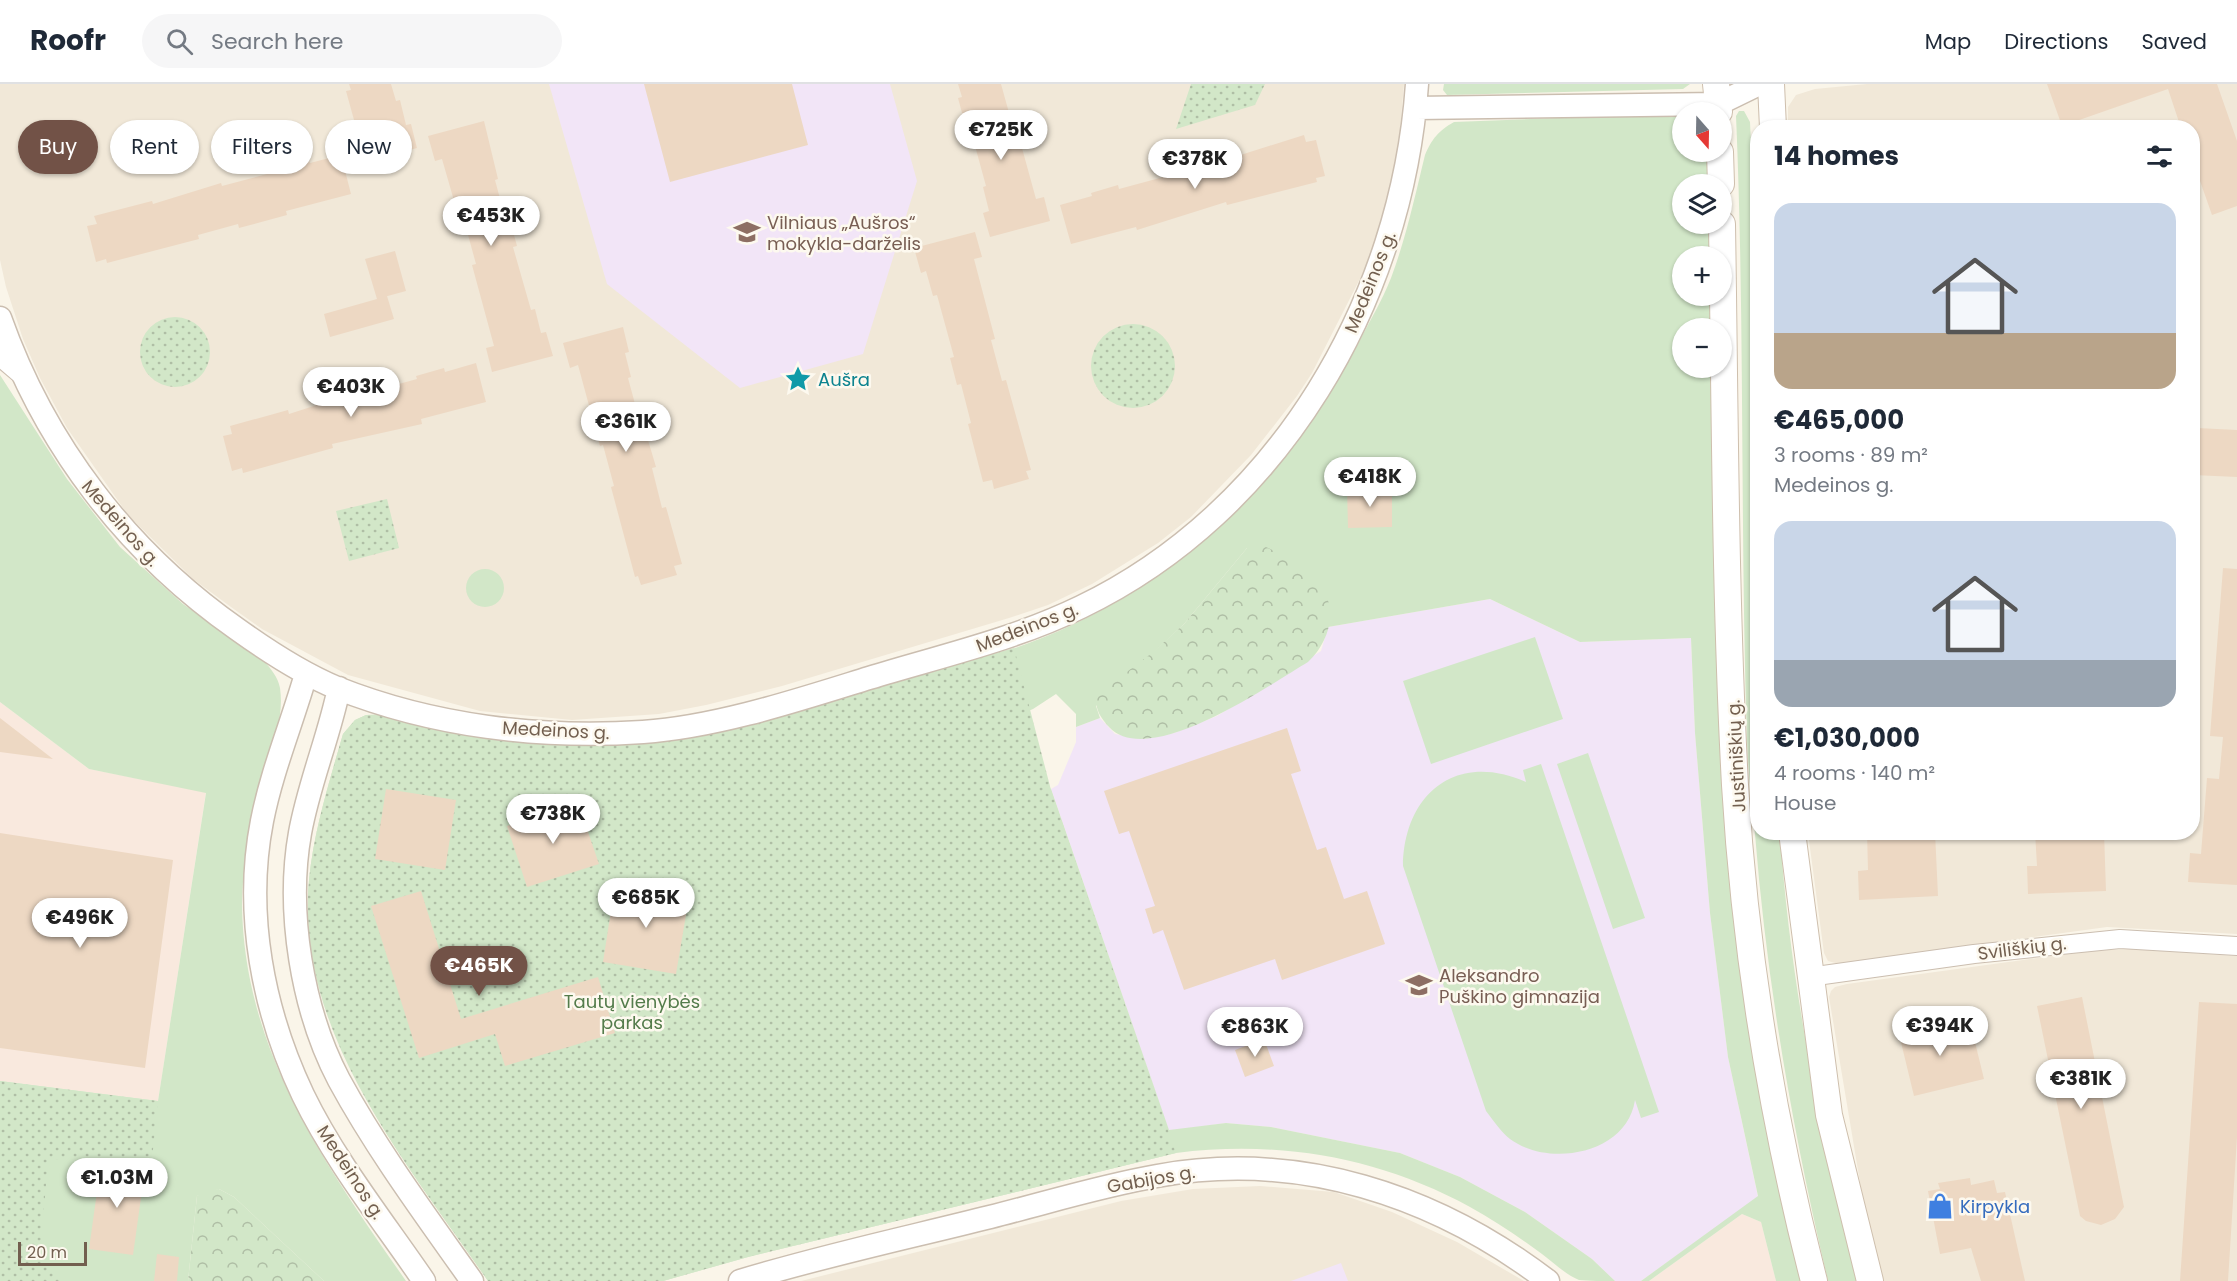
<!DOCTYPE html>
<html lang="en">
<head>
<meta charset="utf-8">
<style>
  :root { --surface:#fff; --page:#f6f6f7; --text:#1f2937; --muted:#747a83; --line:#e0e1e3; --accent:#725247 }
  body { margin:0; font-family:Poppins,sans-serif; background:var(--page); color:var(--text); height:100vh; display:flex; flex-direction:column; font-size:22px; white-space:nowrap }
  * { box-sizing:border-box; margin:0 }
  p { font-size:20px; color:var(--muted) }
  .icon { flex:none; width:33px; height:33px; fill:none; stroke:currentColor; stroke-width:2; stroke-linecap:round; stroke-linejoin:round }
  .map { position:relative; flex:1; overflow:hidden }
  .panel { position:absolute; left:1750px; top:36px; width:450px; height:720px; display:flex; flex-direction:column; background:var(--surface); border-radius:24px; box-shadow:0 2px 4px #0004 }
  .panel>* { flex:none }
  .guide { position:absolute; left:18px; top:36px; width:570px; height:54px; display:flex; gap:12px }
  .needle { width:39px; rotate:160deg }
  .fabs { position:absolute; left:1672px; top:18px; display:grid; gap:12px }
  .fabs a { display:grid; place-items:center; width:60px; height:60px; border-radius:50%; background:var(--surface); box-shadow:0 2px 4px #0004; font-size:30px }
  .scale { position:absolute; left:18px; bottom:15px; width:69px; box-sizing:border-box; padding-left:6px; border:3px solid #725f4f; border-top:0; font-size:16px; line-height:21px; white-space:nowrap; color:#725f4f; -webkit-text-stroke:4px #fdf9ef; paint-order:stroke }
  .price { position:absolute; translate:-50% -51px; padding:0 14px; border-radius:21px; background:#fff; color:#222; font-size:20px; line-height:39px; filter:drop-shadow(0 2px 3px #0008) }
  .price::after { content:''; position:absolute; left:50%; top:36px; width:18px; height:14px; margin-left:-9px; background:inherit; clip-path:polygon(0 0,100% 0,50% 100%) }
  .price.current { background:var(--accent); color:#fff }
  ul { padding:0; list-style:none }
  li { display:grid; align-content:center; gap:12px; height:318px; padding:0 24px }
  li span { display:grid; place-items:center; height:186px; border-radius:18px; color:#555 }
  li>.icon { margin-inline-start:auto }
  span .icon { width:108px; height:108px; fill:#fffc; stroke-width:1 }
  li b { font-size:26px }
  h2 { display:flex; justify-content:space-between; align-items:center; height:72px; padding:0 24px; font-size:26px }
  .pill { padding:0 21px; border-radius:27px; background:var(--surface); box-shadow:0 2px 4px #0004; font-size:21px; line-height:54px }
  .pill.current { background:var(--accent); color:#fff }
  header { display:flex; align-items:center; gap:36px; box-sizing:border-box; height:84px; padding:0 30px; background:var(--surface); border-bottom:2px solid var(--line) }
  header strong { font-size:28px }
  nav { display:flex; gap:33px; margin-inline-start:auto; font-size:21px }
  .search { width:420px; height:54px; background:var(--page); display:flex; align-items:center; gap:15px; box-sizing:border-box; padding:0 21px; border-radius:33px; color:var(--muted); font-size:22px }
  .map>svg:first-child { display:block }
  .residential { fill:#f1e8d8 }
  .commercial { fill:#f9e9de }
  .education { fill:#f2e5f7 }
  .green { fill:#d2e7c8 }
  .forest { fill:url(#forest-crowns) }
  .park { fill:url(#park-dots) }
  .building { fill:#edd8c3 }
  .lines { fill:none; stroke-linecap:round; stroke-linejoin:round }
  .minor-casing { stroke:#cbbeb0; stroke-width:20 }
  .tertiary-casing { stroke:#cbbeb0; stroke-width:25 }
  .secondary-casing { stroke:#cebfad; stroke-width:28 }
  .minor { stroke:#fff; stroke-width:18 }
  .tertiary { stroke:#fff; stroke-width:22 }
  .secondary { stroke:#fff; stroke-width:26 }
  .labels { text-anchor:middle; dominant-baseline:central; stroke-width:5; stroke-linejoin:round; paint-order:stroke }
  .education-label { font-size:18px; fill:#785e54; stroke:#fdf9ef; text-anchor:start }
  .street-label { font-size:18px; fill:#725f4f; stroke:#fdf9ef }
  .culture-label { font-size:18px; fill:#0d838f; stroke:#fdf9ef; text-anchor:start }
  .park-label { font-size:18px; fill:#547c4b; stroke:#fdf9ef }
  .shop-label { font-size:18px; fill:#366cbe; stroke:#fdf9ef; text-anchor:start }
</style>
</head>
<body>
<header>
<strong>Roofr</strong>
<div class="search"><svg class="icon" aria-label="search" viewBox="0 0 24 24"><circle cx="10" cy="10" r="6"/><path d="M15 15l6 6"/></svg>Search here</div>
<nav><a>Map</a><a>Directions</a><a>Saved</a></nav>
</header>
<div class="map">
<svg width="2237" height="1197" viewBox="0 0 2237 1197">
  <defs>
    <pattern id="forest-crowns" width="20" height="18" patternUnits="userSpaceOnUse" patternTransform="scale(1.5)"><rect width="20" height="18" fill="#d2e7c8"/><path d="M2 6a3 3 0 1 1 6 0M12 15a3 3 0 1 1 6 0" fill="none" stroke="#afbea5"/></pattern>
    <pattern id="park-dots" width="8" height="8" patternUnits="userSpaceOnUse" patternTransform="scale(1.5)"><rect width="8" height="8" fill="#d2e7c8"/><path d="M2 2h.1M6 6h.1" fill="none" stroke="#afbea5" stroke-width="1.8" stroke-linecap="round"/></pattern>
  </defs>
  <rect width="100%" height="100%" fill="#faf5e9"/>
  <path class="residential" d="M 0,0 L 1404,0 L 1397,81 L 1386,127 L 1367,181 L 1312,289 L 1297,312 L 1251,371 L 1191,433 L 1158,459 L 1092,500 L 1048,521 L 1009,534 L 782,602 L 706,621 L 659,630 L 572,636 L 480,627 L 348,591 L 262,545 L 231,523 L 193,495 L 128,431 L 67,344 L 40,294 L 23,255 L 6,203 L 0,176 Z
    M 1867,0 L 2237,0 L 2237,850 L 2107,843 L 1839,880 L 1828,877 L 1824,869 L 1808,749 L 2193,748 L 2193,44 L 1788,43 L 1788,23 L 1796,11 L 1815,5 Z
    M 2132,865 L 2237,872 L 2237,1197 L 1882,1197 L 1867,1140 L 1829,913 L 1831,907 L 1835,903 L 1847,900 L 2089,867 Z
    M 1260,1102 L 1334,1108 L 1392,1128 L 1457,1158 L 1524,1197 L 801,1197 L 1121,1117 L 1193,1105 Z"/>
  <path class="commercial" d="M 0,618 L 89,685 L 206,708 L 158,1017 L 0,997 Z
    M 1742,1130 L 1761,1138 L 1776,1197 L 1649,1197 Z"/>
  <path class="education" d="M 549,0 L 890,0 L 917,97 L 863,270 L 740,304 L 607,200 Z
    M 1490,515 L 1580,558 L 1691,554 L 1695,649 L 1710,829 L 1728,973 L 1758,1113 L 1641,1197 L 1615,1197 L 1592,1175 L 1525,1128 L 1460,1093 L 1400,1069 L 1271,1043 L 1226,1039 L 1169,1047 L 1051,705 L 1058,701 L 1076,658 L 1076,643 L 1100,634 L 1115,650 L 1142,655 L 1174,649 L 1217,632 L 1321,567 L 1328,543 Z
    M 1341,1179 L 1348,1197 L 1291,1197 Z"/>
  <path class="green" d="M 1444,0 L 1690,0 L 1683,5 L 1447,11 L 1443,6 Z
    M 1739,27 L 1744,27 L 1750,38 L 1758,213 L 1758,748 L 1780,749 C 1790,900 1821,1050 1857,1197 L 1828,1197 C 1793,1049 1767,901 1755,750 C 1752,719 1748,687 1747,656 C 1740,448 1745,240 1736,32 Z
    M 1658,30 L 1683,32 L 1683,68 L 1708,68 L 1709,100 L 1683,100 L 1683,140 L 1710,140 L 1710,172 L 1683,172 L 1683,212 L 1711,212 L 1712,244 L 1683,244 L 1683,284 L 1712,284 L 1743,904 L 1763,1028 L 1800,1197 L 1776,1197 L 1761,1138 L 1742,1130 L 1649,1197 L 1641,1197 L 1758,1112 L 1728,973 L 1710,829 L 1695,649 L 1691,554 L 1580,558 L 1490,515 L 1328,543 L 1329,521 L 1247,464 L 1184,540 L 1096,622 L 1100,634 L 1076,643 L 1076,630 L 1056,610 L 1033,625 L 982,647 L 1051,705 L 1169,1046 L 1226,1039 L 1271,1043 L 1400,1069 L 1460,1093 L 1525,1128 L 1592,1175 L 1615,1197 C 1605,1197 1588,1197 1579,1196 C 1566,1191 1553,1178 1542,1170 C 1519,1153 1495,1137 1470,1123 C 1378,1073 1279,1056 1176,1069 L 748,1173 L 663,1197 L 488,1197 C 418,1095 339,1002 315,877 C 310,849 306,824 309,796 C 314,746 329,699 343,650 L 355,636 L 366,631 C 457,647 546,666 639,660 C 714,655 806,622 880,602 C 944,585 1011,570 1072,541 C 1200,481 1292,385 1358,260 C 1369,238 1382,217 1391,194 C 1406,154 1415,112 1425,71 C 1432,55 1438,47 1454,38 Z
    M 0,291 L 67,395 L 120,463 L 183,520 L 264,577 C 271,585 278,593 280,604 C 284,631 274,658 267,684 C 255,730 242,774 242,821 C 244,968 326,1082 406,1197 L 324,1197 L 234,1113 L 219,1105 L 197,1112 L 188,1197 L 0,1197 L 0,997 L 158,1017 L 206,709 L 89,685 L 0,618 Z
    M466 504a19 19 0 1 1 38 0a19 19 0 1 1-38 0Z
    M 1535,553 L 1563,635 L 1431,680 L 1403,597 Z
    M 1588,669 L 1645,834 L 1613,845 L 1557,680 Z
    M 1541,680 L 1659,1028 L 1641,1034 L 1635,1016 C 1627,1070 1549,1084 1510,1055 C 1501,1048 1493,1036 1486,1027 L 1403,782 C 1404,709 1457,667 1526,698 L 1523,686 Z"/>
  <path class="forest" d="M 1258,460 C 1274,465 1284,473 1297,485 C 1305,492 1319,500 1325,510 C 1338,532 1325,563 1308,578 C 1269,601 1149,686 1109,643 C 1101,634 1096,627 1096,615 L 1100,608 L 1152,569 L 1184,540 L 1247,464 Z
    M 219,1105 L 234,1113 L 324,1197 L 188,1197 L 197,1112 L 207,1106 Z"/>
  <path class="park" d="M 1191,0 L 1265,0 L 1255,21 L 1176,45 Z
    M140 268a35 35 0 1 1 70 0a35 35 0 1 1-70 0Z
    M1091 282a42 42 0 1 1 84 0a42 42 0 1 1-84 0Z
    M 387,415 L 399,464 L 349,477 L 336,427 Z
    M 1014,564 L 1051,706 L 1176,1069 L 748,1173 L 663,1197 L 488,1197 C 407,1078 295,950 309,796 C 314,746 329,699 343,650 L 355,636 L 366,631 L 385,630 L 482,652 L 531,659 L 583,662 L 642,660 L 703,650 Z
    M 0,997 L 158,1017 L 152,1075 L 59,1075 L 48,1077 L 40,1172 L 61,1197 L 0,1197 Z"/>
  <path class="building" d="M 349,0 L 391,0 L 396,17 L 400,16 L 406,41 L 411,40 L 417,64 L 357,80 L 350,57 L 359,54 L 346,7 L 351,6 Z
    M 644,0 L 792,0 L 808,61 L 670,98 Z
    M 958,0 L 1001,0 L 1011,36 L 1014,35 L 1036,115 L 1044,113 L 1050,137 L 990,153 L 983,129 L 989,127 L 983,103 L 986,102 L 969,40 L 965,40 L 958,14 L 962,13 Z
    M 2047,0 L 2217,0 L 2237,57 L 2237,122 L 2212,131 L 2193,77 L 2193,44 L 2181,44 L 2168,5 L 2062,42 Z
    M 484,37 L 498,95 L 495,96 L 506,137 L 510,136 L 517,162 L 513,163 L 531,226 L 535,225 L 541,249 L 546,248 L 553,272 L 492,288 L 486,264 L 494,262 L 472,181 L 476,180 L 465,140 L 461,141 L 442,75 L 435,77 L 428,52 Z
    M 1304,51 L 1306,58 L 1316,56 L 1325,92 L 1316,94 L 1317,98 L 1227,121 L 1226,118 L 1137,146 L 1136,143 L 1071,160 L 1060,121 L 1092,112 L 1091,109 L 1118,101 L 1119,105 L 1182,88 L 1181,84 L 1208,77 L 1209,81 Z
    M 341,71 L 351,110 L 286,127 L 287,131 L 239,144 L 238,140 L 198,151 L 199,155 L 107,179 L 106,175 L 96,178 L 87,142 L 97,140 L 94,132 L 152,117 L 153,120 L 221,99 L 222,102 L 282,86 L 281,83 L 308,75 L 310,79 Z
    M 975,148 L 982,173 L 974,175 L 995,255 L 991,256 L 1002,297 L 1006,296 L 1031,386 L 1026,387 L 1029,395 L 994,405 L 992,396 L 983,398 L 968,340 L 971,339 L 961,300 L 957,301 L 950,274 L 954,273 L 937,211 L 933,212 L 926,187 L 921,189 L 914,164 Z
    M 395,167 L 406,207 L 384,213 L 387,212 L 394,235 L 330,253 L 324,230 L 377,215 L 365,175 Z
    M 623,243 L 629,268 L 625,269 L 631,293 L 628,294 L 645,357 L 648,356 L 656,383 L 652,384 L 662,424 L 666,423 L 682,480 L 674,482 L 677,491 L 641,501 L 638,492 L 635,493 L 611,403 L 614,402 L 603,361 L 600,362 L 578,281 L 570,284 L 563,259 Z
    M 476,279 L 486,318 L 421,335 L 422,340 L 332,360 L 333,364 L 243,389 L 242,384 L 232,387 L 223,352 L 232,350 L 230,342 L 288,326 L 289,330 L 354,309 L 355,312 L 417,295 L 416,292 L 444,284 L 445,288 Z
    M 2197,344 L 2237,346 L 2237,393 L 2193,391 Z
    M 1347,404 L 1392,404 L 1392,443 L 1348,444 Z
    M 2223,484 L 2237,485 L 2237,801 L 2188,798 L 2190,769 L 2201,770 L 2207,694 L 2219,695 L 2223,653 L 2210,652 Z
    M 0,634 L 53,675 L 0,668 Z
    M 1287,644 L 1301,687 L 1291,690 L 1317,766 L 1326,763 L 1344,815 L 1367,807 L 1385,860 L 1282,896 L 1275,875 L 1184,906 L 1163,846 L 1153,850 L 1145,825 L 1155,822 L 1129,747 L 1119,750 L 1104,707 Z
    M 386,705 L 456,716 L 445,786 L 375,775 Z
    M 578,719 L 599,780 L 527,803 L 507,742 Z
    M 1867,748 L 1935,748 L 1938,812 L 1859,816 L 1858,787 L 1868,786 Z
    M 2035,748 L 2104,748 L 2106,807 L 2028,810 L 2027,782 L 2037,782 Z
    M 0,749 L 173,776 L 145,984 L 0,964 Z
    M 615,801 L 689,813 L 676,890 L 603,878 Z
    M 421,807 L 461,935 L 598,893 L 615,949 L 505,982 L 495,950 L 419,974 L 371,822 Z
    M 2082,913 L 2124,1123 L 2115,1135 L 2101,1141 L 2086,1137 L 2080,1132 L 2037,922 Z
    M 2199,918 L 2237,920 L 2237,1053 L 2228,1197 L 2180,1197 Z
    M 1937,934 L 1939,944 L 1963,938 L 1966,952 L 1973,950 L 1984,995 L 1914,1012 L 1899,950 L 1911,947 L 1909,941 Z
    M 1264,955 L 1274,982 L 1245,993 L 1235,966 Z
    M 101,1079 L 145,1085 L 133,1171 L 89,1165 Z
    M 1970,1094 L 1971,1101 L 1994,1096 L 1997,1109 L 2005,1108 L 2025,1197 L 1981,1197 L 1971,1164 L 1940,1170 L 1928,1107 L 1940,1105 L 1938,1099 Z
    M 157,1170 L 179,1173 L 177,1197 L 154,1197 Z"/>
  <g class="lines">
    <g class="minor-casing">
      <path id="minor" d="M 0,273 L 21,291
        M 1809,893 L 1974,870 L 2120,855 L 2237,862"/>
    </g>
    <g class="tertiary-casing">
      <path id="tertiary" d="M 1416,24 L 1718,20 L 1759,0
        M 0,234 C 45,361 127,468 237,545 C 269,568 301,589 337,604 C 433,642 540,655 643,648 C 717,643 798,616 869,594 C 941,572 1013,556 1081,523 C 1280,427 1402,216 1417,0
        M 306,590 C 292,639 272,686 262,737 C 244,829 263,927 303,1011 C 335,1077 383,1137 424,1197
        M 339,604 C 329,653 309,699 300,749 C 286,827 302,926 339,996 C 377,1066 426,1132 472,1197
        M 740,1197 C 822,1172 906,1154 990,1133 C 1046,1119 1100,1102 1157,1092 C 1299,1066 1435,1111 1548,1197"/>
    </g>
    <g class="secondary-casing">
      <path id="secondary" d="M 1716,0 L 1719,28
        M 1771,0 L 1773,44
        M 1720,68 L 1721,100
        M 1722,140 C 1725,327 1725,514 1735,701 C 1745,868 1772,1035 1814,1197
        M 1792,748 L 1829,1031 L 1870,1197"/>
    </g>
    <use href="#minor" class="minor"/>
    <use href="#tertiary" class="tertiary"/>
    <use href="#secondary" class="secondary"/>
  </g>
  <defs>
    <g id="school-bare" transform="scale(2.07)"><path d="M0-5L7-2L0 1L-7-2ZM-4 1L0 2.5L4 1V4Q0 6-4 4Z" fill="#8d6e63" stroke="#fdf9ef" stroke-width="2.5" paint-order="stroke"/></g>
    <g id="sight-bare" transform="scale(2.07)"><path d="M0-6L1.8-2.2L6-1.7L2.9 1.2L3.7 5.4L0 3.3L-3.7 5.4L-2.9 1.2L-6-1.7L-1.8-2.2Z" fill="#0f9aa8" stroke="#fdf9ef" stroke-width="2.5" paint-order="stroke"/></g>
    <g id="shop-bare" transform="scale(2.07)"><path d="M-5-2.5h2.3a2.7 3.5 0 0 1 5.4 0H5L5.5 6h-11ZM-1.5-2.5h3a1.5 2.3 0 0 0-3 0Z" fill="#3f7fe0" stroke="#fdf9ef" stroke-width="2.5" paint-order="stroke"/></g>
  </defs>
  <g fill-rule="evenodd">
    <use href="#school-bare" x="747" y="148"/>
    <use href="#sight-bare" x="798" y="295"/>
    <use href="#school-bare" x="1419" y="901"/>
    <use href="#shop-bare" x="1940" y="1122"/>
  </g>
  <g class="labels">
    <g class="education-label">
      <text x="767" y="138">Vilniaus „Aušros“<tspan x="767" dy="21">mokykla-darželis</tspan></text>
      <text x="1439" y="891">Aleksandro<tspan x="1439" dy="21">Puškino gimnazija</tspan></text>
    </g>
    <g class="street-label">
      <text transform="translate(1370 198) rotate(-68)">Medeinos g.</text>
      <text transform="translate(121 439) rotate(49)">Medeinos g.</text>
      <text transform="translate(1027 543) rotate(-21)">Medeinos g.</text>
      <text transform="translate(556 646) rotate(3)">Medeinos g.</text>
      <text transform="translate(1736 672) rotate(-93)">Justiniškių g.</text>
      <text transform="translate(2022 864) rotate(-7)">Sviliškių g.</text>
      <text transform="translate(351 1088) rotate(57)">Medeinos g.</text>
      <text transform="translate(1151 1095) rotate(-10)">Gabijos g.</text>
    </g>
    <g class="culture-label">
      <text x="818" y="295">Aušra</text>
    </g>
    <g class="park-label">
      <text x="632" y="917">Tautų vienybės<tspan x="632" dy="21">parkas</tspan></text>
    </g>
    <g class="shop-label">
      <text x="1960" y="1122">Kirpykla</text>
    </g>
  </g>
</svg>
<div class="fabs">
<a><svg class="needle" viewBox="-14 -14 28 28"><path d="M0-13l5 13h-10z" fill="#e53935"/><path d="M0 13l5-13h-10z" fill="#747a83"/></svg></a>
<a><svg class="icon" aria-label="layers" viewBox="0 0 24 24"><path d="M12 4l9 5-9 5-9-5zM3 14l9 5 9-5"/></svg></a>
<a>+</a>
<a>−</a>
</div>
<div class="scale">20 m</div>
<b class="price" style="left:1001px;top:77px">€725K</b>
<b class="price" style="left:1195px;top:106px">€378K</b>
<b class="price" style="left:491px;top:163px">€453K</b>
<b class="price" style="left:351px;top:334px">€403K</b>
<b class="price" style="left:626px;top:369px">€361K</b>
<b class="price" style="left:1370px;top:424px">€418K</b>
<b class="price" style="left:553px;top:761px">€738K</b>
<b class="price" style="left:646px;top:845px">€685K</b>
<b class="price" style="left:80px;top:865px">€496K</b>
<b class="price current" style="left:479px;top:913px">€465K</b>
<b class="price" style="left:1940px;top:973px">€394K</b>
<b class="price" style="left:1255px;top:974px">€863K</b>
<b class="price" style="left:2081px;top:1026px">€381K</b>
<b class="price" style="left:117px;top:1125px">€1.03M</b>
<div class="guide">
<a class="pill current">Buy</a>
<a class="pill">Rent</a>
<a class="pill">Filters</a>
<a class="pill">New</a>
</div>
<section class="panel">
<h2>14 homes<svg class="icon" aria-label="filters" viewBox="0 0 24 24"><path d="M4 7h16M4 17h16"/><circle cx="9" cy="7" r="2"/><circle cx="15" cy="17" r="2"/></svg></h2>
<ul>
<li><span style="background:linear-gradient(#c9d6e8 70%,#b9a48a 0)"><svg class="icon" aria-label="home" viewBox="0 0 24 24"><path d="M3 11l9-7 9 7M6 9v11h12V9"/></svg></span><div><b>€465,000</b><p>3 rooms · 89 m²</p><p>Medeinos g.</p></div></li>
<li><span style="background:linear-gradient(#c9d6e8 75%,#9aa5b1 0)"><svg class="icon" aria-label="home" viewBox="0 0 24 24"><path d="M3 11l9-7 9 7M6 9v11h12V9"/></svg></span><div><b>€1,030,000</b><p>4 rooms · 140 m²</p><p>House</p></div></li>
</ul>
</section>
</div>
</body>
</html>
